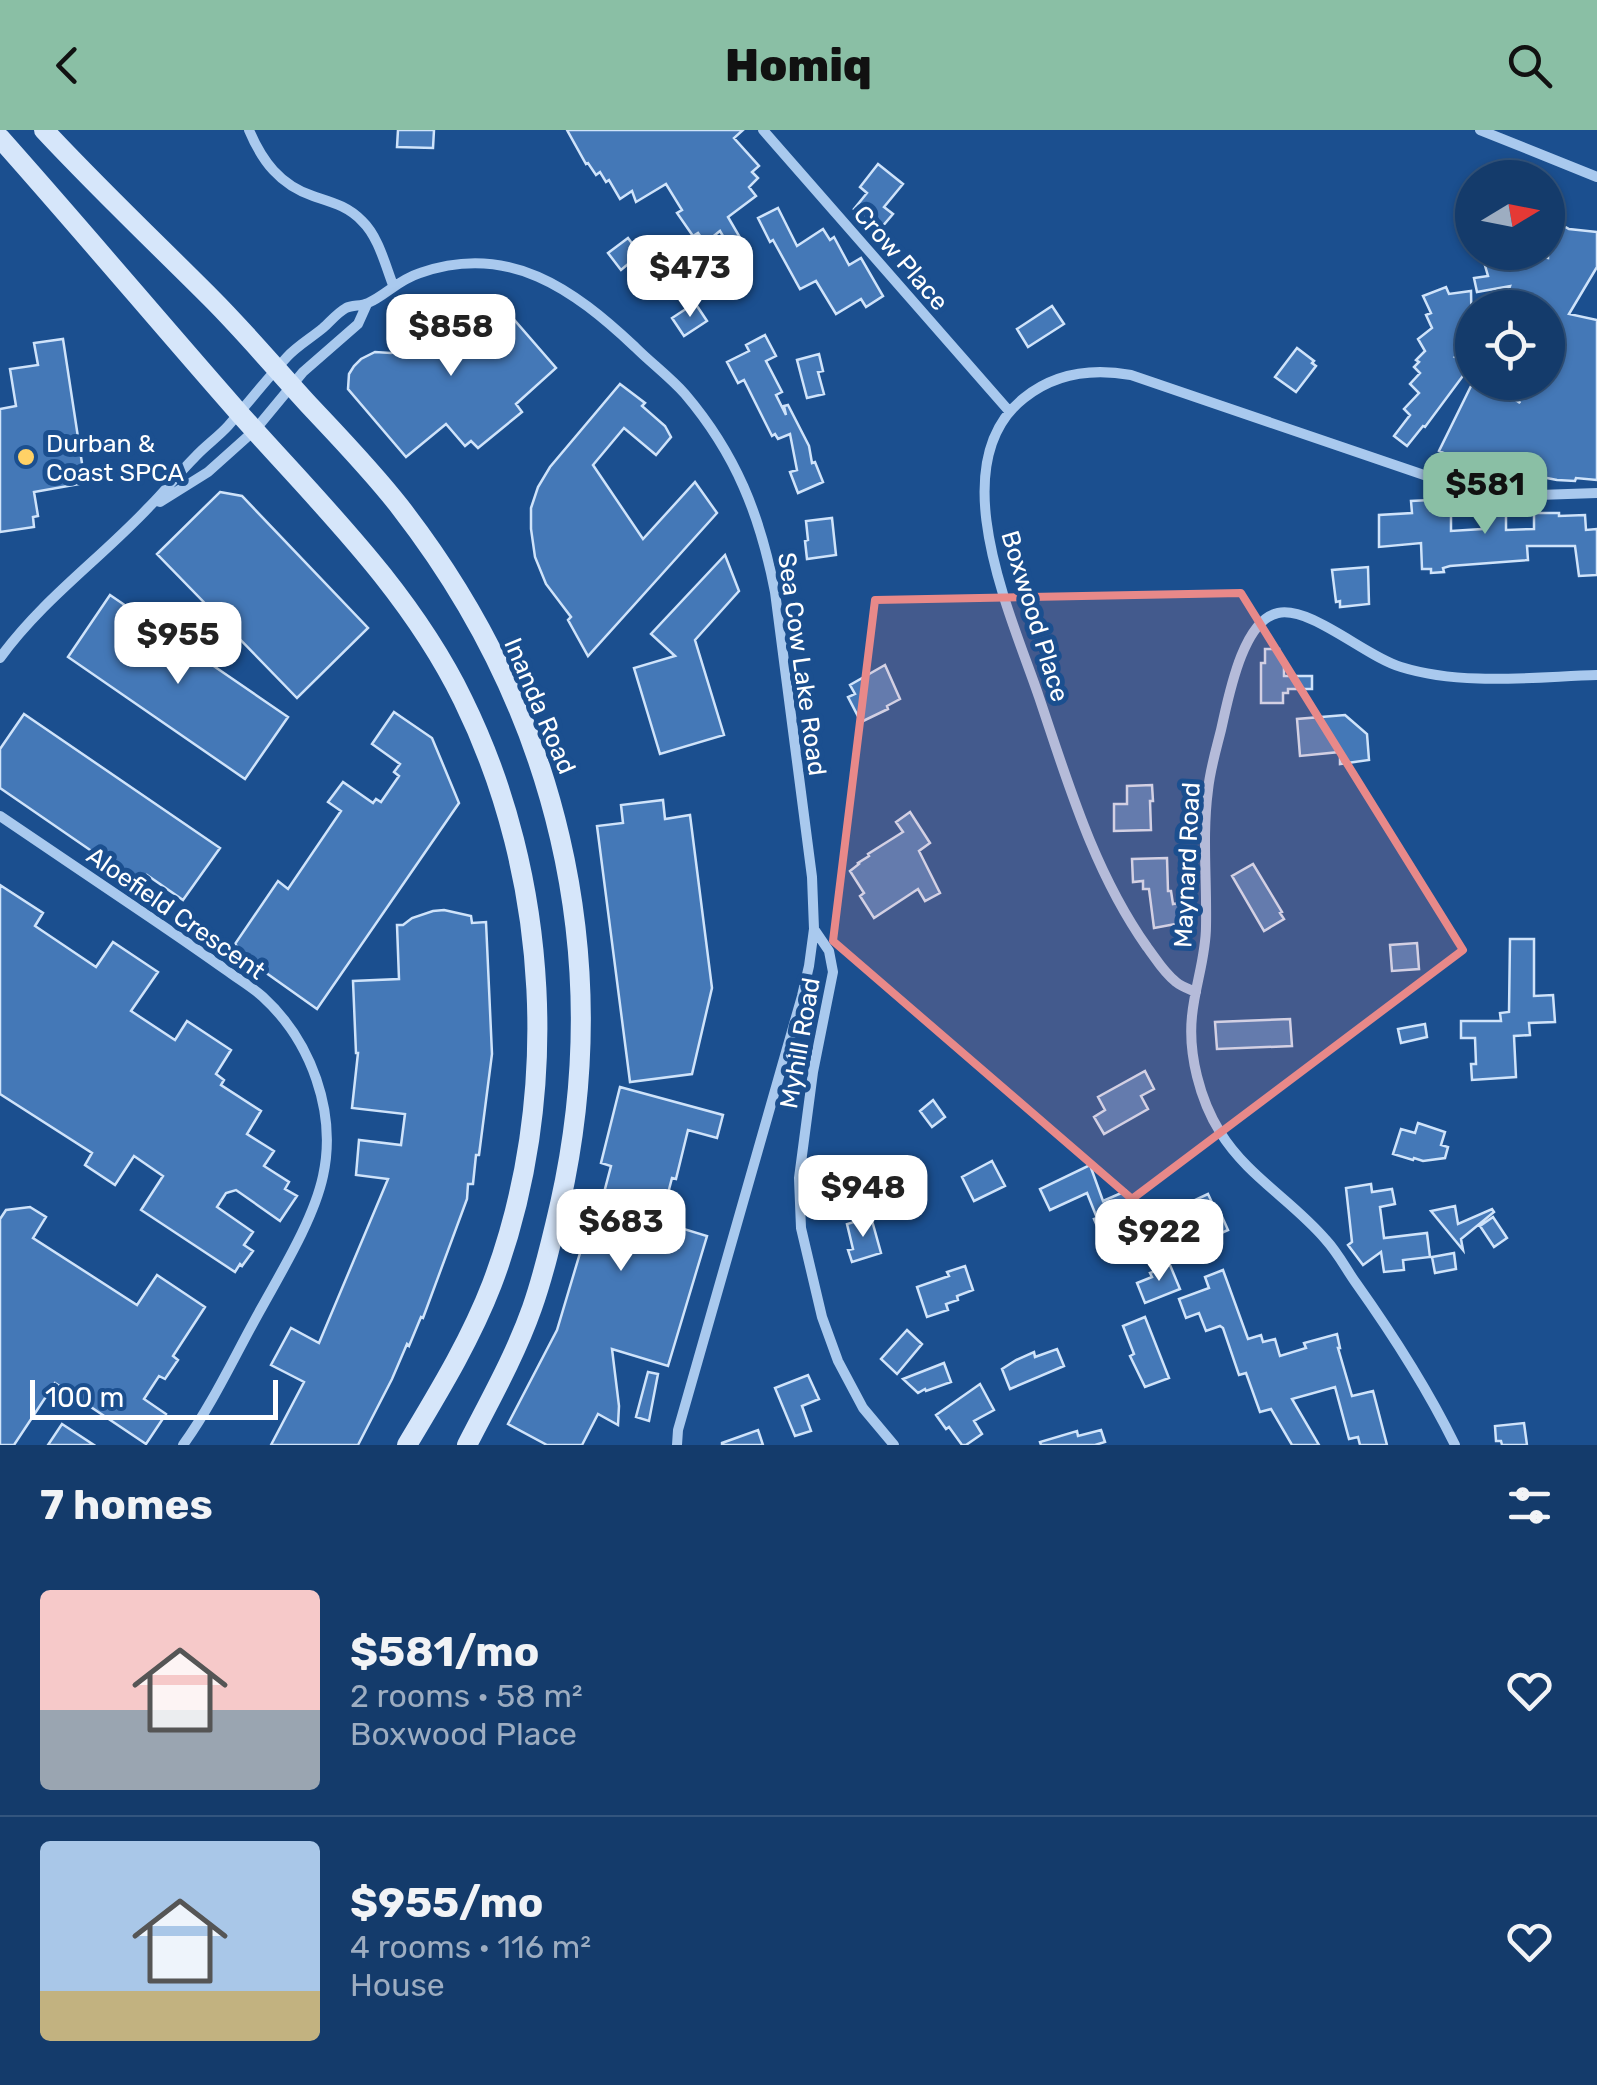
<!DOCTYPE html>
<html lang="en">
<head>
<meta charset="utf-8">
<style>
  :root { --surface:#143b6b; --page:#1d4271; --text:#f1f3f6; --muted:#9dadc1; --line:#33557e; --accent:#8abfa5 }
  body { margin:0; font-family:Rubik,sans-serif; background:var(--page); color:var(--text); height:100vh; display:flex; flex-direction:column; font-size:38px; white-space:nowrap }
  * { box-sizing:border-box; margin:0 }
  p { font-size:32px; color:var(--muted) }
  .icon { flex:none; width:55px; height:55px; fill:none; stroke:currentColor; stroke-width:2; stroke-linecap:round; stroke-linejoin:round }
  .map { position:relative; height:1315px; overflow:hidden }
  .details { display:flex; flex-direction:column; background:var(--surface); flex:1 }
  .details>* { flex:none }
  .needle { width:65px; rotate:80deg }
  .tools { position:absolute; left:1455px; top:30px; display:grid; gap:20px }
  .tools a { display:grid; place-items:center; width:110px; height:110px; border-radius:50%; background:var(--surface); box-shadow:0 2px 8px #0004,0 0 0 2px var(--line); font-size:50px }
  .scale { position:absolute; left:30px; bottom:25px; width:248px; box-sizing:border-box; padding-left:10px; border:5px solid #fff; border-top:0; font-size:28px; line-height:35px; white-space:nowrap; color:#fff; -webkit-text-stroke:8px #1b4f8f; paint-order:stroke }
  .price { position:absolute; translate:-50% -85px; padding:0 22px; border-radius:20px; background:#fff; color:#222; font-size:32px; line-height:65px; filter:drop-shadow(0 2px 5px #0008) }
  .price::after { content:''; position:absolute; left:50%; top:60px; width:30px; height:22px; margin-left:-15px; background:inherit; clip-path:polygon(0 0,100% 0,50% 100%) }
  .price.selected { background:var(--accent); color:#111 }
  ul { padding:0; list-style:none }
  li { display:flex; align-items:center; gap:30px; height:250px; padding:0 40px }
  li+li { border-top:2px solid var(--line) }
  li span { display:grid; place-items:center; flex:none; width:280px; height:200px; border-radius:10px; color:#555 }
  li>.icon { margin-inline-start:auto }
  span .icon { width:120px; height:120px; fill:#fffc; stroke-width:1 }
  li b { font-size:42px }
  h2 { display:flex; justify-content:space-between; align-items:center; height:120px; padding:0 40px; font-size:42px }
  header { display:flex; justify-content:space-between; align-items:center; height:130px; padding:0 40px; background:var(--accent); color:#111; font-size:45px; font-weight:800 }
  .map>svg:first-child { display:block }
  .building { fill:#4478b7; stroke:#cfe3fa; stroke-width:2.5 }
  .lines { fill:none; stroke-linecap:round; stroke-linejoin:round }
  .street { stroke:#a9c9ee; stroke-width:10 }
  .secondary { stroke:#d6e6fa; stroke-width:20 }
  .marked { fill:#e88989; fill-opacity:0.2; stroke:#e88989; stroke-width:8; stroke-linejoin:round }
  .poi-dot { fill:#ffd166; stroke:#1b4f8f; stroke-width:4 }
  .labels { text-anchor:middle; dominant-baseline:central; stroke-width:10; stroke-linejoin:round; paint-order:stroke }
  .street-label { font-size:25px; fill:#fff; stroke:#1b4f8f }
  .poi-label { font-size:25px; fill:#fff; stroke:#1b4f8f; text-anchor:start }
</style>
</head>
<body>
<header><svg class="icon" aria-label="back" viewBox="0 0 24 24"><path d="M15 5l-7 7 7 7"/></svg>Homiq<svg class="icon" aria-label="search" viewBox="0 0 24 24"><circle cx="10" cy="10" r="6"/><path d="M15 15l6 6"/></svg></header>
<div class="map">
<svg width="1597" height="1315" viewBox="0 0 1597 1315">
  <rect width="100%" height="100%" fill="#1b4f8f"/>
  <path class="building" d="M 398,0 L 434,0 L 433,18 L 397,17 Z
    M 567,0 L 743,0 L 734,8 L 759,36 L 752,42 L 758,48 L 749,57 L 756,66 L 728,87 L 742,111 L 730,118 L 720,101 L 705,113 L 698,103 L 693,106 L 677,83 L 682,80 L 666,54 L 636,72 L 632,61 L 620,69 L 609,50 L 606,52 L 600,42 L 596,45 L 588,33 L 586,34 Z
    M 878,34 L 903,54 L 884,77 L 893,84 L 881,98 L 854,79 L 867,63 L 860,57 Z
    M 778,78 L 797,116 L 823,99 L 830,110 L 834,107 L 849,135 L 861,128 L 883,166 L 866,177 L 861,169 L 836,184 L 816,151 L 800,159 L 773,110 L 770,112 L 758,88 Z
    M 1548,87 L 1569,99 L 1597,102 L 1597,137 L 1569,184 L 1597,190 L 1597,350 L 1576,348 L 1575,351 L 1557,350 L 1531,345 L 1530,348 L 1518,346 L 1517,349 L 1486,342 L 1439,321 L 1473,252 L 1489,252 L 1520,273 L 1508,252 L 1548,252 L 1548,178 L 1502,178 L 1510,156 L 1477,162 L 1474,148 L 1488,146 L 1484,132 L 1494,128 L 1492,122 L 1519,122 L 1548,128 Z
    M 628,108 L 640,124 L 621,140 L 608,123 Z
    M 1446,157 L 1449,164 L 1471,161 L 1472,213 L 1455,227 L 1471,235 L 1425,297 L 1423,296 L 1407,316 L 1394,306 L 1410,285 L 1404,279 L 1419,263 L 1410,254 L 1420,243 L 1414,237 L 1419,232 L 1416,230 L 1425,221 L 1418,209 L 1432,198 L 1426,185 L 1431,183 L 1423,166 Z
    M 497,170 L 556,238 L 516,274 L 522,282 L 478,318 L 471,311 L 465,316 L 446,294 L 406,327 L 348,259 L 349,244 L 354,236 L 361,229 L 375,222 L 391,223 L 444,177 L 463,199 Z
    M 695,173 L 707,191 L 684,206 L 672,188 Z
    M 1052,176 L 1064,194 L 1028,217 L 1017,199 Z
    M 765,205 L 776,226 L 766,231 L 782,262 L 776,265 L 786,285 L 784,276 L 788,275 L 809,316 L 812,333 L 815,332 L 823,352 L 798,363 L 790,342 L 797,340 L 790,304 L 778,309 L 775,304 L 772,306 L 744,250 L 738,253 L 727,232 L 749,221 L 746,215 Z
    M 63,209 L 85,353 L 34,362 L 38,386 L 33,387 L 34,397 L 0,402 L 0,279 L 16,276 L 10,239 L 38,235 L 34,213 Z
    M 1297,218 L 1314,231 L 1312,233 L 1316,236 L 1296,262 L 1275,247 Z
    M 819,224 L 823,241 L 818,242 L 824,264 L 807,268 L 797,230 Z
    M 620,254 L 645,273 L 642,276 L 665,296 L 671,307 L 656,325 L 624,298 L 593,335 L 643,409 L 695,352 L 717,383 L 588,526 L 568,490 L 571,487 L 546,454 L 535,427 L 531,399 L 531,378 L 538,357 L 550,337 Z
    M 220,362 L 242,366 L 368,498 L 297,568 L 157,424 Z
    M 1430,370 L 1430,373 L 1451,372 L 1451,401 L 1482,399 L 1481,382 L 1506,381 L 1506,400 L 1534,399 L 1534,383 L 1559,383 L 1559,386 L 1585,385 L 1586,400 L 1597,399 L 1597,445 L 1579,446 L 1575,416 L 1527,416 L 1528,430 L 1450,436 L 1443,438 L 1444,442 L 1431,443 L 1431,439 L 1422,439 L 1421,413 L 1379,417 L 1379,385 L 1412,383 L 1411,371 Z
    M 832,388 L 836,425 L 807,429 L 805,411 L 808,410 L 806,391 Z
    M 725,425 L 739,461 L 695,510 L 724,605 L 660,624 L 634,538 L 675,526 L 651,504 Z
    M 1368,437 L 1369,474 L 1340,477 L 1340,471 L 1336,472 L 1332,440 Z
    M 110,465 L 288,587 L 245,649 L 68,527 Z
    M 1265,519 L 1279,519 L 1279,526 L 1284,532 L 1284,546 L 1312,546 L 1312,559 L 1288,559 L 1288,563 L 1283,563 L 1283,573 L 1261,573 L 1261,533 L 1265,533 Z
    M 885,535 L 900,569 L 887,576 L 888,579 L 861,592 L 848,567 L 855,564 L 850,555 Z
    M 394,582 L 432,608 L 459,673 L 317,879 L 255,835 L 235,814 L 278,751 L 288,759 L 341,681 L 328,672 L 343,652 L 373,673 L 376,669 L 381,672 L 399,646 L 394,642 L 400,634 L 372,614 Z
    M 24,584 L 220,718 L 183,770 L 147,745 L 141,755 L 0,658 L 0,619 Z
    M 1345,585 L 1367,604 L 1369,630 L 1340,634 L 1340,622 L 1300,626 L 1297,589 Z
    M 1152,655 L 1153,671 L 1150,671 L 1151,700 L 1114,701 L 1114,674 L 1127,674 L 1127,656 Z
    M 663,670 L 665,689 L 690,685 L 712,858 L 692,944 L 630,952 L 597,696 L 623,693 L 621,675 Z
    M 910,682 L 930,713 L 919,721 L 940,763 L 925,771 L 918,759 L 874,788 L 860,766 L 864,763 L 850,741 L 859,734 L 858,733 L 869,726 L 868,724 L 903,702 L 896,692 Z
    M 1167,728 L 1168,761 L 1171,761 L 1173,774 L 1179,773 L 1181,793 L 1154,798 L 1149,759 L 1143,759 L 1143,751 L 1133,752 L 1132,729 Z
    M 1253,734 L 1282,782 L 1280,783 L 1284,789 L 1264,801 L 1232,746 Z
    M 0,755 L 43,783 L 35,796 L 96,837 L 113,812 L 158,842 L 131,881 L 175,910 L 187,891 L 231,920 L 216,944 L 224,950 L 221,955 L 261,981 L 247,1004 L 274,1021 L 264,1036 L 289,1052 L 285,1059 L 297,1066 L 280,1091 L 236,1060 L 226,1063 L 217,1077 L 253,1102 L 244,1115 L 253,1121 L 242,1136 L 240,1134 L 235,1142 L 141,1080 L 163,1046 L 134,1026 L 115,1055 L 85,1035 L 92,1023 L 0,964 Z
    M 444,780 L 471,786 L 472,793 L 486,792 L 492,924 L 479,1025 L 476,1025 L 473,1054 L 468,1054 L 467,1069 L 423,1188 L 421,1187 L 409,1216 L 407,1214 L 392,1249 L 358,1315 L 271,1315 L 304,1252 L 271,1235 L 291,1198 L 319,1213 L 388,1049 L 356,1045 L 359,1010 L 401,1015 L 405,984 L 352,978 L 358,923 L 356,923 L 353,851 L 399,849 L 397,795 L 403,795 L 412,788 L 433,781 Z
    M 1510,809 L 1534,809 L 1534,866 L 1553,865 L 1555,892 L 1529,893 L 1530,905 L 1514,906 L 1516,947 L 1472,950 L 1471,934 L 1476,934 L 1475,908 L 1461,908 L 1461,891 L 1501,891 L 1500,883 L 1509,882 Z
    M 1417,813 L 1419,839 L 1392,841 L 1390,815 Z
    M 1290,889 L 1292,916 L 1217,919 L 1215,892 Z
    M 1425,894 L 1427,907 L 1401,913 L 1398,899 Z
    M 1145,941 L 1154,959 L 1141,966 L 1148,979 L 1104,1004 L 1094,987 L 1105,980 L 1098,967 Z
    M 620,957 L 723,985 L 717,1008 L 688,1000 L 676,1049 L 672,1048 L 665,1075 L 668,1076 L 664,1093 L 707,1106 L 668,1236 L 612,1219 L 619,1276 L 618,1295 L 598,1284 L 582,1315 L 547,1315 L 508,1294 L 557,1200 L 595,1073 L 601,1074 L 611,1036 L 601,1033 Z
    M 933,970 L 945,987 L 932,997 L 920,981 Z
    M 1418,993 L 1445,1002 L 1441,1015 L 1448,1017 L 1445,1028 L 1423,1031 L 1414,1028 L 1413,1030 L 1393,1024 L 1401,999 L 1415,1003 Z
    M 992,1031 L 1005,1056 L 974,1071 L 962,1047 Z
    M 1090,1035 L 1103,1071 L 1126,1061 L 1134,1079 L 1139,1077 L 1144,1089 L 1102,1108 L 1094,1089 L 1097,1088 L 1087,1063 L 1050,1080 L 1040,1059 Z
    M 1371,1054 L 1372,1062 L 1392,1059 L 1395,1074 L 1380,1077 L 1384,1108 L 1427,1103 L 1430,1127 L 1403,1130 L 1404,1140 L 1384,1142 L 1381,1122 L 1363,1135 L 1348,1115 L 1352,1112 L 1346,1058 Z
    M 1208,1064 L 1217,1083 L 1220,1082 L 1228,1100 L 1210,1108 L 1205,1098 L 1201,1099 L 1199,1093 L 1174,1104 L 1165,1084 Z
    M 1455,1076 L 1458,1094 L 1492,1079 L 1494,1082 L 1461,1109 L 1463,1120 L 1431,1081 Z
    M 30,1077 L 46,1087 L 33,1108 L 137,1175 L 157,1145 L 205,1177 L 173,1226 L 178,1230 L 165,1249 L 159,1246 L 144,1269 L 166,1284 L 146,1314 L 55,1253 L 14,1315 L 0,1315 L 0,1089 L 6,1080 Z
    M 871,1087 L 881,1123 L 852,1132 L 848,1120 L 853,1119 L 847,1094 Z
    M 1493,1087 L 1507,1108 L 1494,1117 L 1480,1096 Z
    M 1454,1123 L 1456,1139 L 1435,1143 L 1432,1127 Z
    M 1170,1135 L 1180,1159 L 1145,1173 L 1137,1153 L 1152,1147 L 1150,1143 Z
    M 965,1136 L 973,1160 L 957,1166 L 958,1170 L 946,1174 L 948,1180 L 927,1187 L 917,1157 L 949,1146 L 947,1142 Z
    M 1223,1140 L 1248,1209 L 1261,1205 L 1263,1212 L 1275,1209 L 1280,1226 L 1306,1218 L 1304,1213 L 1337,1204 L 1340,1218 L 1338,1218 L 1352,1266 L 1373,1261 L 1387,1315 L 1360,1315 L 1358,1307 L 1349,1309 L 1335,1257 L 1292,1269 L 1319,1315 L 1292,1315 L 1271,1279 L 1260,1282 L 1246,1243 L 1239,1245 L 1223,1198 L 1220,1196 L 1206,1201 L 1199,1183 L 1186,1188 L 1179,1169 L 1209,1158 L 1205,1147 Z
    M 1145,1187 L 1169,1248 L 1145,1257 L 1130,1226 L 1134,1224 L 1123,1196 Z
    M 907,1200 L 922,1214 L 897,1244 L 881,1229 Z
    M 1057,1219 L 1064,1236 L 1010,1259 L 1002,1239 L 1016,1230 L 1034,1222 L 1035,1227 Z
    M 944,1233 L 951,1252 L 926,1261 L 925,1259 L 918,1263 L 903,1249 Z
    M 648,1242 L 658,1244 L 649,1291 L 636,1287 Z
    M 808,1245 L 819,1269 L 802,1276 L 811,1301 L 795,1306 L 775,1258 Z
    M 980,1254 L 994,1280 L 974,1291 L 982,1304 L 966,1315 L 962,1315 L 949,1297 L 946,1299 L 936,1285 Z
    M 1524,1293 L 1527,1315 L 1502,1315 L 1501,1311 L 1496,1311 L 1495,1296 Z
    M 62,1294 L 94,1315 L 48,1315 Z
    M 758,1300 L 763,1315 L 722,1315 L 722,1313 Z
    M 1101,1300 L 1105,1312 L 1095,1315 L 1041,1315 L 1040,1312 L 1077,1301 L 1078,1306 Z"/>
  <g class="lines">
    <path class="street" d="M 249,0 C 262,31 280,55 313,66 C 331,72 348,76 362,91 C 378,106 385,134 393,155
      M 763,0 L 1009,281
      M 1480,0 L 1597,47
      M 160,372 L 208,342 L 255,300 L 303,242 L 358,194 L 367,174
      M 0,528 C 42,470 100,429 149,377 C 165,361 179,343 195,327 C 205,316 218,307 228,296 C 248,273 267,249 287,227 C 297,216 311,208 323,198 C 330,192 337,183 346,178 C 352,175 361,176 368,173 C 386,165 398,150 420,143 C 509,112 573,159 635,217 C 651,233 670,247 685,264 C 736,324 760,385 775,462 L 812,747 L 814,799 L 809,836 L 802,866 L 678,1300 L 677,1315
      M 0,686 C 50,720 101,754 151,788 C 176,805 201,822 226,840 C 238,849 252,857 263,867 C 311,911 337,982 323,1046 C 314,1088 283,1139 262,1177 C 236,1223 214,1272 183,1315
      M 814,799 L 829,821 L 833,842 L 813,942 L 799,1048 L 801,1098 L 822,1187 L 838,1231 L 863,1278 L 894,1315
      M 1196,862 C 1189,859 1182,857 1176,852 C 1164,843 1156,829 1147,817 C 1094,742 1068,653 1039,567 C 1012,487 940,334 1024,268 C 1055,243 1092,238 1131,245 L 1471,361 L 1507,366 L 1597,363
      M 1455,1315 C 1427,1258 1393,1205 1356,1153 C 1346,1139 1338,1123 1326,1110 C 1293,1071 1247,1046 1220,1002 C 1200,970 1188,924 1192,886 C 1195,855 1206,827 1206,796 C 1207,750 1202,705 1208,660 C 1210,640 1216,620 1221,600 C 1228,570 1242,490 1278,483 C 1311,476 1366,527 1401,537 C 1462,556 1533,547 1597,545"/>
    <path class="secondary" d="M 44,0 C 98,58 155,112 211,168 C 245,202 276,239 309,275 C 340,308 372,341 400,377 C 557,579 616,824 560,1074 C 552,1109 544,1144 532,1178 C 515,1226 490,1270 467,1315
      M 0,8 C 81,99 159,192 239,283 C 320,374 409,459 463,570 C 550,747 562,969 492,1154 C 470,1211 438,1263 407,1315"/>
  </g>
  <path class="marked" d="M 1241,463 L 1463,820 L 1132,1069 L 833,811 L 875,470 Z"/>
  <circle class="poi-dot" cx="26" cy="327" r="10"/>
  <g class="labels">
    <g class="street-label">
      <text transform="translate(901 128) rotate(49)">Crow Place</text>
      <text transform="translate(1035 486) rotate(73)">Boxwood Place</text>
      <text transform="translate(802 534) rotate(82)">Sea Cow Lake Road</text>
      <text transform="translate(540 576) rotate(67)">Inanda Road</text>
      <text transform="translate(1187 735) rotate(-87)">Maynard Road</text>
      <text transform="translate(176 783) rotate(35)">Aloefield Crescent</text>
      <text transform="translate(800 913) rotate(-80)">Myhill Road</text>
    </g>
    <g class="poi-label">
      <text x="46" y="313">Durban &amp;<tspan x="46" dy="29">Coast SPCA</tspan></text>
    </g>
  </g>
</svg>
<div class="tools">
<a><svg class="needle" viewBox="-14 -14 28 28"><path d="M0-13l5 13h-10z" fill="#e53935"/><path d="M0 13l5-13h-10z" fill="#9dadc1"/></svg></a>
<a><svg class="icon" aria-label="locate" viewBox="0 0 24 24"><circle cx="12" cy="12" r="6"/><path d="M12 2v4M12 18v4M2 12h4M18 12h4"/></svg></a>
</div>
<div class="scale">100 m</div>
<b class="price" style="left:690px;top:190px">$473</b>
<b class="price" style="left:451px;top:249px">$858</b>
<b class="price selected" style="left:1485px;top:407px">$581</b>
<b class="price" style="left:178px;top:557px">$955</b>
<b class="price" style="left:863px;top:1110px">$948</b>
<b class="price" style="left:621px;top:1144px">$683</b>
<b class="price" style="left:1159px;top:1154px">$922</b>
</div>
<section class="details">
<h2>7 homes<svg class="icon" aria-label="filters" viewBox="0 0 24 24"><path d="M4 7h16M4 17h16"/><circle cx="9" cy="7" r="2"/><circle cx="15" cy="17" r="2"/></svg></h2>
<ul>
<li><span style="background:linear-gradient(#f6c9c9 60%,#9aa5b1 0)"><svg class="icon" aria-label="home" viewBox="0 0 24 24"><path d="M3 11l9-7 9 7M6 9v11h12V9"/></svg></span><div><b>$581/mo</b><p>2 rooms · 58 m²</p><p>Boxwood Place</p></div><svg class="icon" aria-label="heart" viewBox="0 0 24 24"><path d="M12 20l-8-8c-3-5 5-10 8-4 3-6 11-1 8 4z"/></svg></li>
<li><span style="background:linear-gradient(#a9c7e8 75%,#c2b280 0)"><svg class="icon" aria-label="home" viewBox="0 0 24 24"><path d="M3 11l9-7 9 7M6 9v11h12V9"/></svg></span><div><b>$955/mo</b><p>4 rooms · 116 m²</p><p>House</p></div><svg class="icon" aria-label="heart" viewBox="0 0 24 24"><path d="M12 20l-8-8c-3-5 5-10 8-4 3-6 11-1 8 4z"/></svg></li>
</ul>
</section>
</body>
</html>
